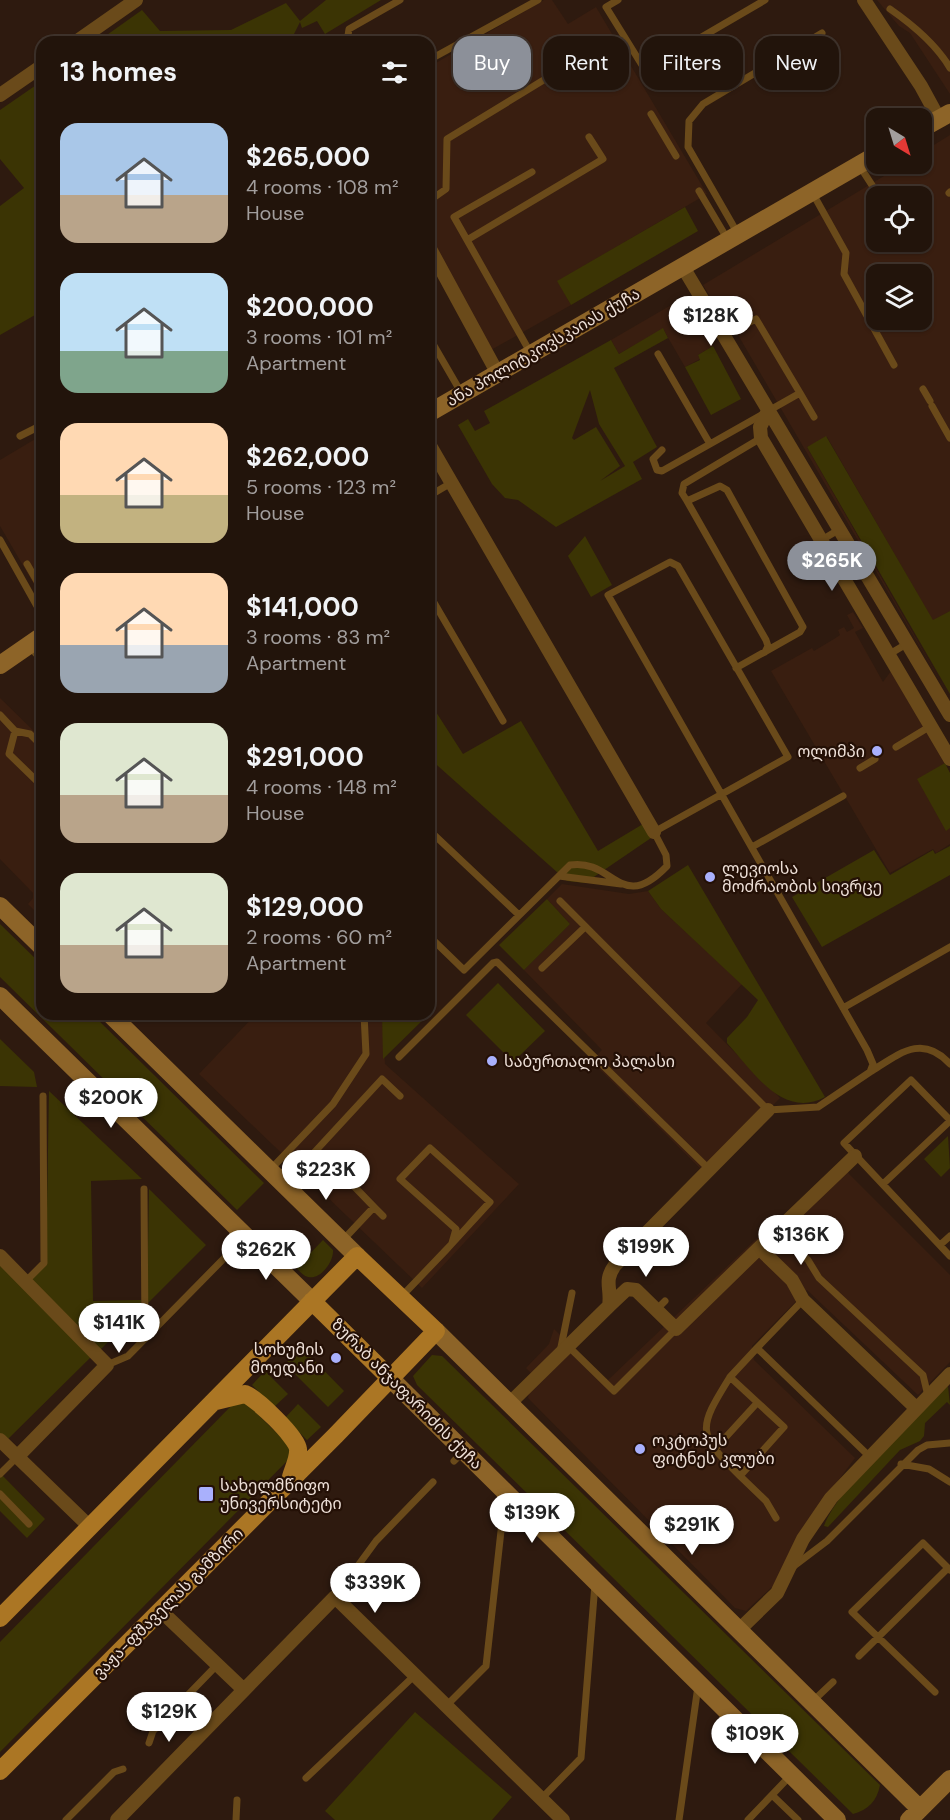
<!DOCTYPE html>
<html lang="en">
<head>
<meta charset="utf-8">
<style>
  :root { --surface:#22140b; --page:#2a1d14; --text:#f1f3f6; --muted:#a29e9d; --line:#3f332c; --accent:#8c9099 }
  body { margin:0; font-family:"DM Sans","Noto Sans Georgian",sans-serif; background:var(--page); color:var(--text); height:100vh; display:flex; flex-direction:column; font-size:22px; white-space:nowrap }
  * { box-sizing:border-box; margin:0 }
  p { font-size:20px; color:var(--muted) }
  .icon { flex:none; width:33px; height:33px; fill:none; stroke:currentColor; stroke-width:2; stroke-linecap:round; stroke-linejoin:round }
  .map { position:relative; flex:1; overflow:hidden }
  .details { position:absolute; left:36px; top:36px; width:399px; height:984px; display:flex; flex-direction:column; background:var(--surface); border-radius:18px; box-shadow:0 2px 4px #0004,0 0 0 2px var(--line) }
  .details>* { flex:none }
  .guide { position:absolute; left:453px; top:36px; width:406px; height:54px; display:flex; gap:12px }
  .needle { width:39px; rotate:142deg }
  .tools { position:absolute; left:866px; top:108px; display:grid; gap:12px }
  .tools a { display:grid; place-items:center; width:66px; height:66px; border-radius:12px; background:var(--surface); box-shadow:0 2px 4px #0004,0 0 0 2px var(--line); font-size:30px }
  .price { position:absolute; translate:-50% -51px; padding:0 14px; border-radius:21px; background:#fff; color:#222; font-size:20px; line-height:39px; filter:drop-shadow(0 2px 3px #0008) }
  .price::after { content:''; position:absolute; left:50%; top:36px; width:18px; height:14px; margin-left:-9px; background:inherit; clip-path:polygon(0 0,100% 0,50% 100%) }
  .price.active { background:var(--accent); color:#fff }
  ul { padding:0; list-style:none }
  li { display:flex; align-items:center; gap:18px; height:150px; padding:0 24px }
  li span { display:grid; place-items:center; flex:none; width:168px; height:120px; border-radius:18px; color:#555 }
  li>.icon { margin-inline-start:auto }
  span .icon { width:72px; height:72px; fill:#fffc; stroke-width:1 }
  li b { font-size:26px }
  h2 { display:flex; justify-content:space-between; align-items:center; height:72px; padding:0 24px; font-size:26px }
  .tag { padding:0 21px; border-radius:18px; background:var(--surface); box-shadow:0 2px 4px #0004,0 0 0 2px var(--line); font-size:21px; line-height:54px }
  .tag.active { background:var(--accent); color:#fff }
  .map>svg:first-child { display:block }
  .built { fill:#391e10; fill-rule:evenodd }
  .green { fill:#3b3404; fill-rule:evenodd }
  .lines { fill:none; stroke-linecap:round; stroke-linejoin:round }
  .lane { stroke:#6a4a1a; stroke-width:7 }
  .street { stroke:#6a4a1a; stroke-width:14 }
  .secondary { stroke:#8d6428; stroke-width:18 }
  .primary { stroke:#ab7624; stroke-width:18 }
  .poi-dot { fill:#a9b0fc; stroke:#241006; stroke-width:2 }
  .labels { text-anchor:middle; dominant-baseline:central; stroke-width:4.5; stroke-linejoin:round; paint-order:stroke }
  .street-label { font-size:16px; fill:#eee0d8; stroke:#241006 }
  .poi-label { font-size:16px; fill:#eee0d8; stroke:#241006; text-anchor:start }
</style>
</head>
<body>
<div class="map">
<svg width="950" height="1820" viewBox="0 0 950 1820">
  <rect width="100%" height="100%" fill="#2e1a0f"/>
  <path class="built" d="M 544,0 L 552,0 L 568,24 L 596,7 L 707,194 L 558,281 L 571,305 L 491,350 L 429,240 L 429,67 Z
    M 877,0 L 950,0 L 950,94 L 910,33 L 899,26 Z
    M 950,135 L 950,611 L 933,621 L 827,437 L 807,447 L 950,698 L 731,323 L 727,324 L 703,285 L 904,164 L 921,164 L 921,153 ZM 876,196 L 921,196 L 921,242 L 876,242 ZM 876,274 L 921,274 L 921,320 L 876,320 Z
    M 685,297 L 713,346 L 698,355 L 700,359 L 685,367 L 663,329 L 619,354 L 611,340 Z
    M 42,435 L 42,591 L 39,593 L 0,526 L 0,460 Z
    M 853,612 L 863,628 L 855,632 L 883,682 L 891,671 L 950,773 L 950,844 L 936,853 L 933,849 L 890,873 L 771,671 L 812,648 L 814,651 L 834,639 L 840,635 L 838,630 L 844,627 L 847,632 L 854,628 L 847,615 Z
    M 0,698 L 42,739 L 42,918 L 28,904 L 33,898 L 33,893 L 0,859 Z
    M 562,884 L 629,894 L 648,891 L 661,909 L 742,984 L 706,1023 L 780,1098 L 705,1173 L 591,1061 L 602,1050 L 524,970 L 570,924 L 547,899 Z
    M 256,1014 L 382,1014 L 385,1064 L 519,1184 L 422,1288 L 199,1074 Z
    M 844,1161 L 849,1174 L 950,1275 L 950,1362 L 918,1395 L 807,1290 L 752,1346 L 754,1360 L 855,1458 L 798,1535 L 773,1586 L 746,1611 L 735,1608 L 528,1398 L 529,1392 L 537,1379 L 526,1368 L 549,1344 L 554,1329 L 607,1381 L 757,1238 L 760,1240 Z"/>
  <path class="green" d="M 326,0 L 381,0 L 325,34 L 317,21 L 302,28 L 300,22 L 290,42 L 97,42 L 142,10 L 160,31 L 231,30 L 286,3 L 300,21 Z
    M 42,81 L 42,311 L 0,335 L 0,206 L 24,188 L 0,159 L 0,110 Z
    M 685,207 L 698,231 L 571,305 L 557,281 Z
    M 663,328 L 668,338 L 614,368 L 657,447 L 633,462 L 642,479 L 556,527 L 518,500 L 505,498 L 492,484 L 458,425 L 468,419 L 475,431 L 490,423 L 484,411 L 611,340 L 619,354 ZM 590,390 L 599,424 L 625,466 L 600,481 L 620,466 L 596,427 L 574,440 L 572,438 Z
    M 713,346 L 741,399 L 711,415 L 685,367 L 700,360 L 698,355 Z
    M 826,436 L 933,620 L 950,611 L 950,694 L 807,447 Z
    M 585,536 L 612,585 L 591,597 L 568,556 Z
    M 429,711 L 431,714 L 436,712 L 463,754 L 521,721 L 598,851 L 643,824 L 651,838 L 585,883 L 567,881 L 429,758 Z
    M 945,763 L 950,773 L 950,828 L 946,831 L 917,779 Z
    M 950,846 L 950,875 L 822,947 L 792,897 L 874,850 L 890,875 L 933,850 L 935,854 Z
    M 688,865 L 825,1097 C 782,1120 752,1070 727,1043 L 727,1038 L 747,1017 L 758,1000 L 661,909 L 648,891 Z
    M 547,899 L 570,924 L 524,970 L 499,945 Z
    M 0,924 L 42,965 L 42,1014 L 92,1014 L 264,1183 L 237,1210 L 0,977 Z
    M 498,983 L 545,1031 L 513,1062 L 466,1015 Z
    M 382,1014 L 429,1014 L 383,1059 Z
    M 0,1039 L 34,1072 L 37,1087 L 0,1086 Z
    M 49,1091 L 142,1179 L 91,1181 L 93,1301 L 141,1300 L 141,1309 L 100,1350 L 31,1280 L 46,1265 Z
    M 948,1136 L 950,1168 L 941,1177 L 924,1159 Z
    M 149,1189 L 206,1245 L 147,1304 Z
    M 323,1240 L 333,1250 C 334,1261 321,1280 308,1277 C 303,1276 300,1271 296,1268 Z
    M 0,1264 L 92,1356 L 7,1440 L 0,1433 Z
    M 302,1348 L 344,1391 L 328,1407 L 285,1364 Z
    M 432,1355 L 442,1356 L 880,1785 C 877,1801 868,1810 853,1814 L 417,1385 L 413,1376 Z
    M 265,1371 L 288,1394 L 274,1407 L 252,1385 Z
    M 948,1386 L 950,1405 L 947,1402 L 925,1423 L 924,1436 L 920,1441 L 900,1450 L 828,1527 L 824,1526 C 841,1483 913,1421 948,1386 Z
    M 245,1402 L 290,1446 L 289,1459 L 0,1752 L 0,1642 L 232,1405 Z
    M 298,1404 L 321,1427 L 307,1440 L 285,1418 Z
    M 0,1473 L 45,1519 L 27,1538 L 0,1511 Z
    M 415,1712 L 512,1797 L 492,1820 L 335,1820 L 325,1811 Z"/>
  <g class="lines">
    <path class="lane" d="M 618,0 L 606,7 L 645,70 L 765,0
      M 890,9 C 913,25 936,44 950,68
      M 347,42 L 349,29 L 400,0
      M 429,60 L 538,0
      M 651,114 L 676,156
      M 859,165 L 879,196
      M 699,191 L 728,240
      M 812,192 L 846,253 L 844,274 L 894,365
      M 949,193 L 950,192
      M 429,201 L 446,189 L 447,139 L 560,70
      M 738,234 L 688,147 L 689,121 L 703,104 L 822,33
      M 467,240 L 454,217 L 532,172
      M 429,337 L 462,394
      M 530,352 L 467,240 L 603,159 L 589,137
      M 658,354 L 710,444 L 662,471 L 657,470 L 653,459 L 662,450
      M 923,389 L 930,401
      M 800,393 L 814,417
      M 932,406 L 950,438
      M 20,436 L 42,425
      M 710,444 L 800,393 L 756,319 L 723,336
      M 429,496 L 451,483
      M 687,501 L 682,493 L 684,484 L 761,438
      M 0,540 L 42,615
      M 820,541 L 840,529
      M 27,564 L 42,590
      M 429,594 L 503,721
      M 29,646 L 42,660
      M 888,655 L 908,643
      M 736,668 L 800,632 L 803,627 L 727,490 L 720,486 L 687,501 L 766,640 L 768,646 L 765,652
      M 0,715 L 15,731 L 30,734 L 42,746
      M 15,731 L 9,754 L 42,786
      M 896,747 L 929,727
      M 860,768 L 875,759
      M 429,830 L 519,915
      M 752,847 L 843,796
      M 559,876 L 621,884
      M 429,936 L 464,970 L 570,865 C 614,858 620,915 667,866 L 666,855 L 654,832 L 788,757 L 678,566 L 670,562 L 608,595 C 694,747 781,898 867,1050 L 873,1064 L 870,1072 L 818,1107 L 768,1110 L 560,901
      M 542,968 L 585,927
      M 843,1008 L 950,947
      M 399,1057 L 493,963 L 497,962 L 709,1169
      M 870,1072 C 899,1054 922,1033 950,1064
      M 950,1120 L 911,1080 L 844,1143 L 950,1256
      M 271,1169 L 333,1104 L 366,1054 L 364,1014
      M 346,1178 L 374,1207
      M 286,1183 L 382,1079 L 400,1096
      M 883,1184 L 950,1121
      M 144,1189 L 145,1338
      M 343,1240 L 374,1207 L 383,1216
      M 789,1242 L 808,1260 L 819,1278 L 923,1375 L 928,1396
      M 940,1245 L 950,1236
      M 25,1282 L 44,1263 L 43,1096
      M 401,1297 L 446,1250 C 461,1234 475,1218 490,1202 L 430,1148 L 400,1179 L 456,1229 L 452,1243
      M 803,1300 L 757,1348 L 869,1456
      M 656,1310 L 665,1301
      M 569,1347 L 614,1391 L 676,1329
      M 757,1348 L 730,1377 L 784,1427 L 740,1476 L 766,1501 L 776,1518
      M 560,1352 L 572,1293
      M 107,1365 L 128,1356 L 245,1237
      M 730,1377 C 697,1430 697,1433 740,1476
      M 714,1450 L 757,1403
      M 454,1461 L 464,1451
      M 901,1464 L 929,1469 L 950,1482
      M 0,1474 L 17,1457
      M 0,1494 L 29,1524
      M 794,1566 L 827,1541 L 918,1450 L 927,1445 L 950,1443
      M 335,1597 L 376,1541 L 433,1482
      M 859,1656 L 948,1568
      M 935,1692 L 852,1612 L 923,1543 L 950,1570
      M 813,1701 L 833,1682
      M 447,1705 L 486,1666 L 505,1495
      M 149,1743 L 153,1731 L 217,1665
      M 306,1778 L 415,1675
      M 772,1795 L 798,1820
      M 541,1799 L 581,1758 L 595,1584
      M 66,1820 L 114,1772 L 123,1769
      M 236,1820 L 237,1800
      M 679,1820 L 698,1686
      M 748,1820 L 791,1775"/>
    <path class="street" d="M 864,0 L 921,86 L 939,119
      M 76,42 L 136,0
      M 0,95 L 42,66
      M 429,247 L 498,374
      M 683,267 L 950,715
      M 768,411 L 760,427 L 761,438 L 950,759
      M 429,444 L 654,832
      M 759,1248 L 855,1156
      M 0,1256 L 107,1365 L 17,1457
      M 609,1306 L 627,1289 L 636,1290 L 676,1329 L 759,1248 L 792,1280 L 803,1300 L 916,1408
      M 511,1402 L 609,1306 C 612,1288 603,1282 615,1265 L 768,1110
      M 0,1440 L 90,1527
      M 161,1611 L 244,1690 L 335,1597 L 563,1820
      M 740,1629 L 777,1593 L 803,1539 L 831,1498 L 950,1374
      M 117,1820 L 244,1690"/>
    <path class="secondary" d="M 921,129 L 950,113
      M 429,413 L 876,155
      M 0,665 L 42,636
      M 0,906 L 42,947
      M 0,996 L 312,1301
      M 110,1014 L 357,1256
      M 436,1331 L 920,1809
      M 391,1379 L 837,1820
      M 909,1820 L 950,1779"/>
    <path class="primary" d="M 312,1301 L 391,1379
      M 216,1401 L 245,1394 C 256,1398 297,1437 298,1449 C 299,1458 293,1469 291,1477
      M 0,1618 L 357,1256 L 436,1331 L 336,1435 L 0,1771"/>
  </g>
  <g class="poi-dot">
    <circle cx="877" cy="751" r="6"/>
    <circle cx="710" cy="877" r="6"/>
    <circle cx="492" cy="1061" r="6"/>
    <circle cx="336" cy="1358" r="6"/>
    <circle cx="640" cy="1449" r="6"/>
    <rect x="198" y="1486" width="16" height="16" rx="3"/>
  </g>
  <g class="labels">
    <g class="street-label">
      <text transform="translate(543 347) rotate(-30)">ანა პოლიტკოვსკაიას ქუჩა</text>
      <text transform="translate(407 1394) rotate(45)">ზურაბ ანჯაფარიძის ქუჩა</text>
      <text transform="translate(168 1603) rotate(-45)">ვაჟა-ფშაველას გამზირი</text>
    </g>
    <g class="poi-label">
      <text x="865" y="751" text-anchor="end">ოლიმპი</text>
      <text x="722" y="868">ლევიოსა<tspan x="722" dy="18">მოძრაობის სივრცე</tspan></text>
      <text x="504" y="1061">საბურთალო პალასი</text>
      <text x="324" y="1349" text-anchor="end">სოხუმის<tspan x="324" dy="18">მოედანი</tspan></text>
      <text x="652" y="1440">ოკტოპუს<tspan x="652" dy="18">ფიტნეს კლუბი</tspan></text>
      <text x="220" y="1485">სახელმწიფო<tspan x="220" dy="18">უნივერსიტეტი</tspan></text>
    </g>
  </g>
</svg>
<div class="tools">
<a><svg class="needle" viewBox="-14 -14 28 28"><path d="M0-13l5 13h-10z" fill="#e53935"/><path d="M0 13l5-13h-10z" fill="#a29e9d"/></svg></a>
<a><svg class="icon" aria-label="locate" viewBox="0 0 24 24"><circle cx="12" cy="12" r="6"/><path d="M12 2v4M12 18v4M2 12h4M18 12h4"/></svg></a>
<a><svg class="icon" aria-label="layers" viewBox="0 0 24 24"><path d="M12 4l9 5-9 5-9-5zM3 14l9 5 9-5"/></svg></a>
</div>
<b class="price" style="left:711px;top:347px">$128K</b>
<b class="price active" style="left:832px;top:592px">$265K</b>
<b class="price" style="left:111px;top:1129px">$200K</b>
<b class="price" style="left:326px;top:1201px">$223K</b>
<b class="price" style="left:801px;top:1266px">$136K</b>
<b class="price" style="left:646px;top:1278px">$199K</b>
<b class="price" style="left:266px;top:1281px">$262K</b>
<b class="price" style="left:119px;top:1354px">$141K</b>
<b class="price" style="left:532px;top:1544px">$139K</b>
<b class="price" style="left:692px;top:1556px">$291K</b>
<b class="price" style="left:375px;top:1614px">$339K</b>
<b class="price" style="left:169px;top:1743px">$129K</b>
<b class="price" style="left:755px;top:1765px">$109K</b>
<div class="guide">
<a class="tag active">Buy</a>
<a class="tag">Rent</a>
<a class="tag">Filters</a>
<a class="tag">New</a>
</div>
<section class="details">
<h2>13 homes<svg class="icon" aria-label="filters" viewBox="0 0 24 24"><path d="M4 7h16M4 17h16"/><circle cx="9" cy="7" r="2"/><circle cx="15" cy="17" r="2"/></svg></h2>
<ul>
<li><span style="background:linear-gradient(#a9c7e8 60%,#b9a48a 0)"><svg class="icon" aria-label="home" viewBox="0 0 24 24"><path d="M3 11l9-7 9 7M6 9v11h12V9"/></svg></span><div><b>$265,000</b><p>4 rooms · 108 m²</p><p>House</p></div></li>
<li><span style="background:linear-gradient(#bfe0f5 65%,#7fa58c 0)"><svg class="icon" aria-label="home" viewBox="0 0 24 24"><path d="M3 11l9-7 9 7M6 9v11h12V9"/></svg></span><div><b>$200,000</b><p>3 rooms · 101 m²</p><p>Apartment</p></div></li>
<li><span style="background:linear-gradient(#ffd9b3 60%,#c2b280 0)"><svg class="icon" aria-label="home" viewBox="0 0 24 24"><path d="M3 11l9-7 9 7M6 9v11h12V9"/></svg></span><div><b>$262,000</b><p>5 rooms · 123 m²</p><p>House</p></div></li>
<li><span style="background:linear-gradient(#ffd9b3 60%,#9aa5b1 0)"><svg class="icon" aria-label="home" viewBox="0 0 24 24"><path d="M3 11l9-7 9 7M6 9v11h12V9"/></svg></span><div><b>$141,000</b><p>3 rooms · 83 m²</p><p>Apartment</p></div></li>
<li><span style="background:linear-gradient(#dfe7d0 60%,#b9a48a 0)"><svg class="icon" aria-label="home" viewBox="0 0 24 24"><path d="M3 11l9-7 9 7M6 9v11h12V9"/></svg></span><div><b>$291,000</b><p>4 rooms · 148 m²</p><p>House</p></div></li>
<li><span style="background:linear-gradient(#dfe7d0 60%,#b9a48a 0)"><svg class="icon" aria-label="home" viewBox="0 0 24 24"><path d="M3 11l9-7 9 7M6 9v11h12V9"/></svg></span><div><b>$129,000</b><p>2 rooms · 60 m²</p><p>Apartment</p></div></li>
</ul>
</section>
</div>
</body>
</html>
